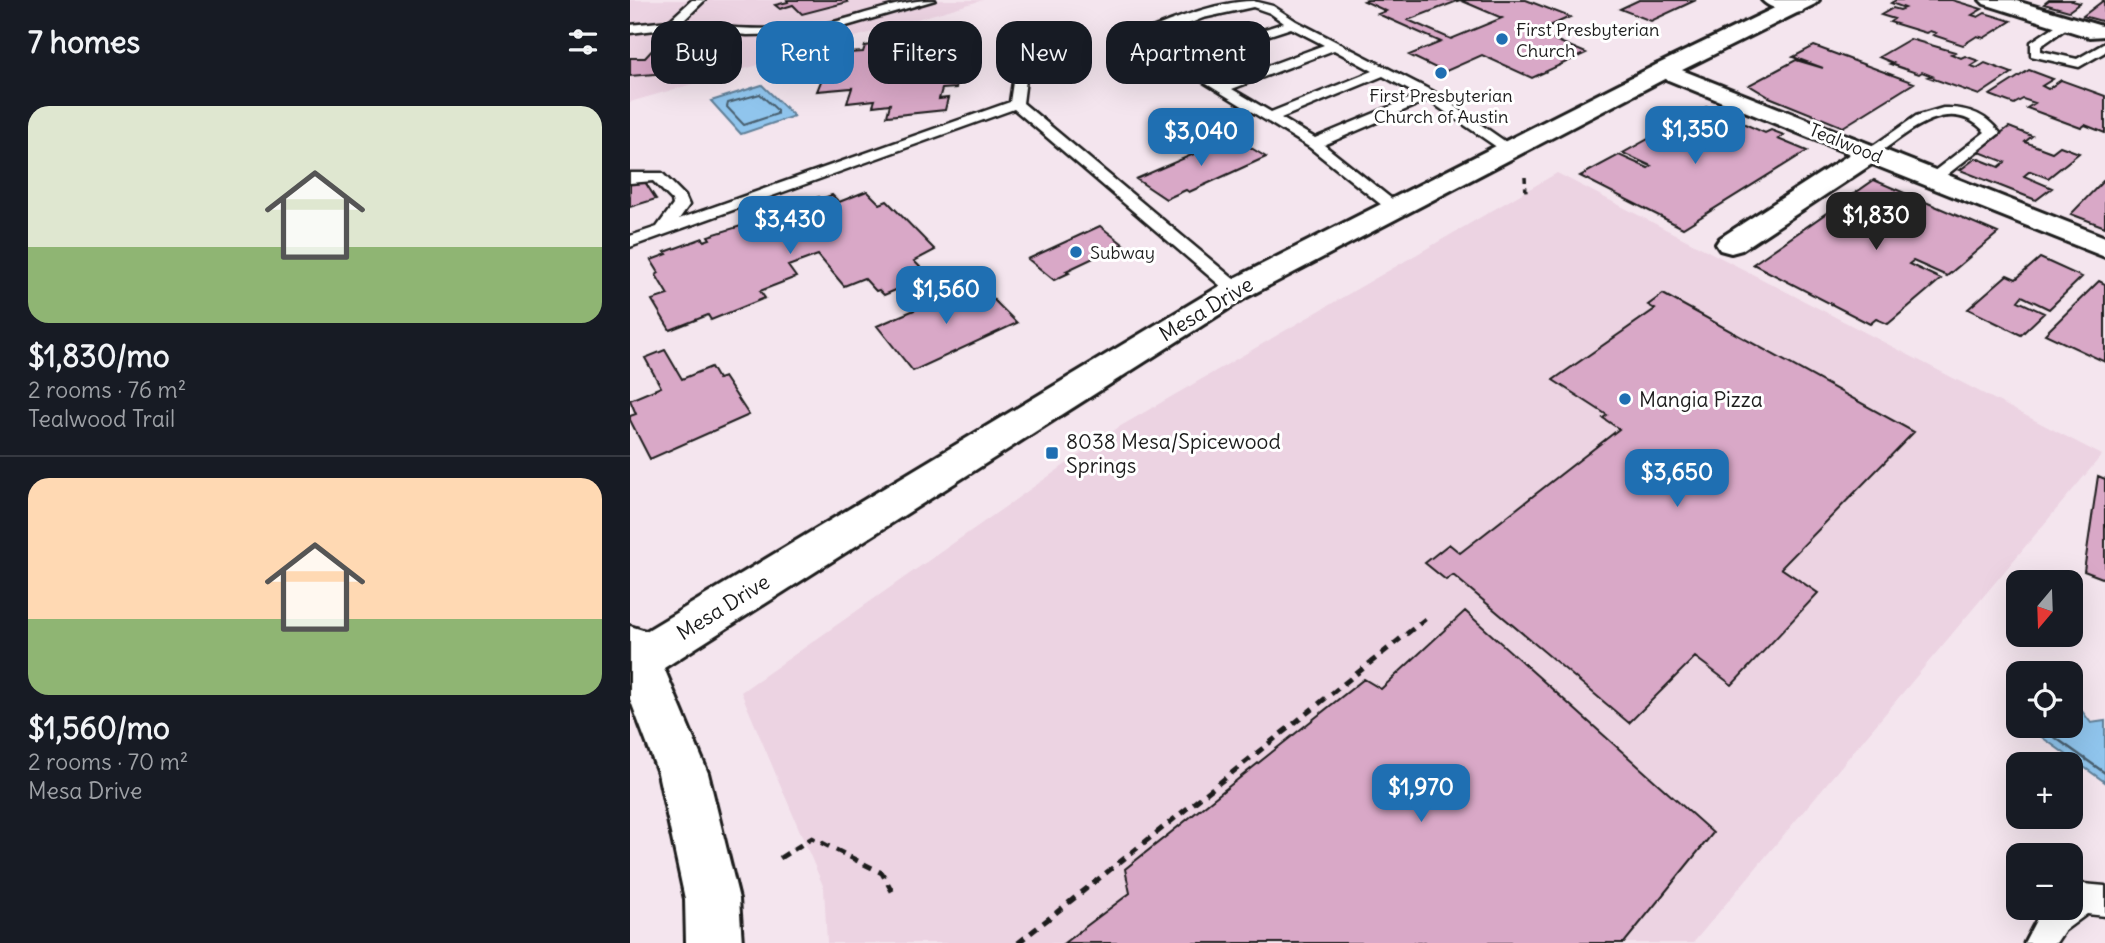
<!DOCTYPE html>
<html lang="en">
<head>
<meta charset="utf-8">
<style>
  :root { --surface:#171b24; --page:#20242c; --text:#f1f3f6; --muted:#9ea1a6; --line:#363941; --accent:#1f6fb2 }
  body { margin:0; font-family:Delius,sans-serif; background:var(--page); color:var(--text); height:100vh; display:flex; flex-direction:column; font-size:26px; white-space:nowrap }
  * { box-sizing:border-box; margin:0 }
  p { font-size:23px; color:var(--muted) }
  .icon { flex:none; width:38px; height:38px; fill:none; stroke:currentColor; stroke-width:2; stroke-linecap:round; stroke-linejoin:round }
  .map { position:relative; flex:1; overflow:hidden }
  .side { display:flex; flex-direction:column; background:var(--surface); width:630px }
  .side>* { flex:none }
  .guide { position:absolute; left:21px; top:21px; width:665px; height:63px; display:flex; gap:14px }
  .needle { width:46px; rotate:199deg }
  .buttons { position:absolute; left:1376px; top:570px; display:grid; gap:14px }
  .buttons a { display:grid; place-items:center; width:77px; height:77px; border-radius:14px; background:var(--surface); box-shadow:0 7px 28px #0002; font-size:35px }
  .price { position:absolute; translate:-50% -60px; padding:0 16px; border-radius:14px; background:var(--accent); color:#fff; font-size:23px; line-height:46px; filter:drop-shadow(0 2px 4px #0008) }
  .price::after { content:''; position:absolute; left:50%; top:42px; width:21px; height:16px; margin-left:-10px; background:inherit; clip-path:polygon(0 0,100% 0,50% 100%) }
  .price.active { background:#222; color:#fff }
  ul { padding:0; list-style:none }
  li { display:grid; align-content:center; gap:14px; height:371px; padding:0 28px }
  li+li { border-top:2px solid var(--line) }
  li span { display:grid; place-items:center; height:217px; border-radius:21px; color:#555 }
  li>.icon { margin-inline-start:auto }
  span .icon { width:126px; height:126px; fill:#fffc; stroke-width:1 }
  li b { font-size:30px }
  h2 { display:flex; justify-content:space-between; align-items:center; height:84px; padding:0 28px; font-size:30px }
  .pill { padding:0 24px; border-radius:21px; background:var(--surface); box-shadow:0 7px 28px #0002; font-size:24px; line-height:63px }
  .pill.active { background:var(--accent); color:#fff }
  main { display:flex; flex:1; min-height:0 }
  .map>svg:first-child { display:block }
  .built { fill:#ecd3e2 }
  .water { fill:#90c5ed; stroke:#628199; stroke-width:2 }
  .lines { fill:none; stroke-linecap:round; stroke-linejoin:round }
  .shore-far1 { stroke:#4a6070; stroke-width:2 }
  .shore { stroke:#4a6070; stroke-width:2.5 }
  .building { fill:#d9a8c7; stroke:#1c1c1c; stroke-width:2; fill-rule:evenodd }
  .lane-casing { stroke:#1c1c1c; stroke-width:5 }
  .street-casing { stroke:#1c1c1c; stroke-width:6 }
  .secondary-casing { stroke:#1c1c1c; stroke-width:6 }
  .path-far1 { stroke:#1c1c1c; stroke-width:3.5; stroke-dasharray:5 4.5; stroke-linecap:butt }
  .path { stroke:#1c1c1c; stroke-width:5; stroke-dasharray:9 7; stroke-linecap:butt }
  .lane { fill:#fff; fill-rule:evenodd }
  .street { fill:#fff; fill-rule:evenodd }
  .secondary { fill:#fff; fill-rule:evenodd }
  .poi-dot { fill:#1f6fb2; stroke:#fff; stroke-width:2.5 }
  .labels { text-anchor:middle; dominant-baseline:central; stroke-width:6; stroke-linejoin:round; paint-order:stroke }
  .far-poi-label { font-size:18px; fill:#1c1c1c; stroke:#fff; text-anchor:start }
  .far-street-label { font-size:18px; fill:#1c1c1c; stroke:#fff }
  .street-label { font-size:21px; fill:#1c1c1c; stroke:#fff }
  .poi-label { font-size:21px; fill:#1c1c1c; stroke:#fff; text-anchor:start }
</style>
</head>
<body>
<main>
<section class="side">
<h2>7 homes<svg class="icon" aria-label="filters" viewBox="0 0 24 24"><path d="M4 7h16M4 17h16"/><circle cx="9" cy="7" r="2"/><circle cx="15" cy="17" r="2"/></svg></h2>
<ul>
<li><span style="background:linear-gradient(#dfe7d0 65%,#8fb573 0)"><svg class="icon" aria-label="home" viewBox="0 0 24 24"><path d="M3 11l9-7 9 7M6 9v11h12V9"/></svg></span><div><b>$1,830/mo</b><p>2 rooms · 76 m²</p><p>Tealwood Trail</p></div></li>
<li><span style="background:linear-gradient(#ffd9b3 65%,#8fb573 0)"><svg class="icon" aria-label="home" viewBox="0 0 24 24"><path d="M3 11l9-7 9 7M6 9v11h12V9"/></svg></span><div><b>$1,560/mo</b><p>2 rooms · 70 m²</p><p>Mesa Drive</p></div></li>
</ul>
</section>
<div class="map">
<svg width="1475" height="943" viewBox="0 0 1475 943">
  <rect width="100%" height="100%" fill="#f4e5ee"/>
  <filter id="ink" filterUnits="userSpaceOnUse"><feTurbulence type="fractalNoise" baseFrequency=".0143" numOctaves="2"/><feDisplacementMap in="SourceGraphic" scale="14" xChannelSelector="R" yChannelSelector="G"/><feConvolveMatrix kernelMatrix="1 2 1 2 8 2 1 2 1" color-interpolation-filters="sRGB"/></filter>
  <g filter="url(#ink)">
    <path class="built" d="M 0,0 L 353,0 L 0,102 Z
      M 927,173 L 1472,455 L 1063,943 L 197,943 L 194,888 L 111,692 L 489,427 Z"/>
    <path class="water" d="M 132,85 L 164,116 L 111,134 L 81,101 Z
      M 1440,695 L 1461,723 L 1475,721 L 1475,782 L 1396,726 L 1440,726 Z"/>
    <g class="lines">
      <path class="shore-far1" d="M 130,94 L 147,110 L 147,114 L 114,125 L 97,107 L 98,103 Z"/>
      <path class="shore" d="M 1409,726 L 1475,773"/>
    </g>
    <path class="building" d="M 157,0 L 216,0 L 218,2 L 172,14 L 163,5 L 150,9 L 145,5 L 158,2 Z
      M 737,0 L 896,0 L 940,17 L 906,32 L 956,53 L 902,78 L 852,55 L 814,72 L 779,55 L 811,42 L 748,14 L 756,11 L 734,1 ZM 830,0 L 872,18 L 821,39 L 778,20 Z
      M 1009,0 L 1066,0 L 1021,21 L 990,9 Z
      M 1266,0 L 1322,0 L 1352,9 L 1342,15 L 1348,17 L 1355,13 L 1381,21 L 1354,38 L 1347,36 L 1333,45 L 1303,35 L 1306,33 L 1300,31 L 1296,33 L 1260,22 L 1264,19 L 1251,15 L 1263,8 L 1270,10 L 1275,8 L 1261,3 Z
      M 1419,0 L 1443,0 L 1442,1 L 1450,3 L 1439,11 L 1414,4 Z
      M 1474,0 L 1475,22 L 1453,16 Z
      M 325,34 L 325,37 L 333,36 L 330,52 L 321,53 L 320,57 L 329,57 L 326,69 L 318,70 L 317,72 L 320,72 L 319,78 L 328,77 L 326,88 L 312,89 L 309,99 L 318,98 L 315,110 L 257,116 L 260,104 L 243,106 L 245,100 L 217,103 L 222,88 L 187,91 L 202,54 L 233,52 L 235,46 Z
      M 1280,39 L 1325,52 L 1321,54 L 1331,58 L 1335,56 L 1349,61 L 1341,66 L 1347,68 L 1355,63 L 1382,73 L 1349,95 L 1298,77 L 1302,76 L 1292,72 L 1289,74 L 1260,64 L 1263,63 L 1249,57 Z
      M 62,45 L 57,50 L 92,48 L 76,70 L 0,76 L 0,58 L 15,58 L 25,47 Z
      M 1184,46 L 1284,83 L 1213,127 L 1139,97 L 1119,85 L 1166,60 L 1193,68 L 1163,57 Z
      M 1399,70 L 1423,79 L 1412,86 L 1418,89 L 1431,80 L 1475,96 L 1475,133 L 1455,125 L 1451,128 L 1397,108 L 1405,103 L 1393,99 L 1384,104 L 1360,95 Z
      M 1076,107 L 1135,133 L 1141,130 L 1154,135 L 1148,139 L 1177,151 L 1053,228 L 950,176 L 989,155 L 1018,168 L 1021,166 L 993,153 L 1029,133 L 1063,148 L 1073,143 L 1066,140 L 1060,144 L 1032,131 Z
      M 1379,127 L 1402,136 L 1395,142 L 1422,152 L 1430,146 L 1449,153 L 1418,178 L 1400,171 L 1394,176 L 1422,188 L 1406,200 L 1330,170 L 1346,158 L 1369,167 L 1375,162 L 1347,151 Z
      M 603,137 L 636,157 L 559,192 L 556,190 L 536,199 L 506,179 Z
      M 13,179 L 26,199 L 0,207 L 0,183 Z
      M 1475,179 L 1475,227 L 1441,214 Z
      M 1244,180 L 1368,233 L 1317,276 L 1283,261 L 1279,264 L 1311,279 L 1258,324 L 1246,319 L 1240,324 L 1123,264 Z
      M 237,191 L 250,204 L 257,201 L 305,250 L 284,261 L 299,276 L 254,295 L 249,290 L 246,291 L 234,278 L 214,286 L 188,255 L 158,266 L 166,277 L 130,291 L 135,298 L 81,320 L 78,315 L 40,330 L 22,300 L 38,295 L 26,275 L 29,273 L 21,260 L 37,254 L 35,252 L 73,238 L 74,241 L 80,239 L 78,236 L 157,212 L 155,209 L 189,197 L 191,199 L 202,195 L 209,202 Z
      M 470,226 L 493,244 L 436,271 L 439,273 L 424,280 L 398,259 Z
      M 1410,258 L 1452,277 L 1419,309 L 1392,296 L 1388,301 L 1414,313 L 1391,335 L 1338,309 L 1377,275 L 1386,279 Z
      M 1469,281 L 1475,284 L 1475,362 L 1415,334 Z
      M 347,283 L 387,323 L 283,371 L 247,326 Z
      M 1033,294 L 1284,432 L 1151,568 L 1188,593 L 1102,685 L 1065,657 L 999,723 L 823,575 L 816,580 L 795,563 L 819,544 L 830,553 L 989,429 L 973,418 L 977,415 L 923,380 L 1025,309 L 1018,305 Z
      M 35,350 L 52,379 L 81,367 L 88,379 L 94,377 L 119,415 L 20,459 L 0,420 L 0,416 L 6,414 L 0,400 L 31,387 L 15,358 Z
      M 1468,476 L 1475,479 L 1475,579 L 1454,571 Z
      M 835,611 L 1083,833 L 994,943 L 434,943 L 500,893 L 495,869 L 734,679 L 751,689 Z"/>
    <g class="lines">
      <g class="lane-casing">
        <path id="lane" d="M 62,0 L 75,0 L 52,22 C 96,30 161,32 204,22 C 237,14 270,0 305,0 L 206,29 L 176,34 L 117,35 L 43,28 L 0,33 L 0,25 L 39,21 Z
          M 623,1 L 643,6 L 666,21 L 804,92 L 886,149 L 884,152 L 874,152 L 798,100 L 694,145 L 772,207 L 770,210 L 758,210 L 679,147 L 507,41 L 511,32 C 546,19 585,2 623,1 ZM 623,7 L 640,13 L 654,23 L 549,57 L 520,40 L 573,18 ZM 661,28 L 694,45 L 592,83 L 557,62 ZM 704,50 L 743,71 L 641,112 L 602,89 ZM 753,76 L 788,95 L 685,138 L 651,118 Z
          M 1434,20 L 1444,23 L 1411,46 L 1411,51 L 1447,59 L 1475,43 L 1475,52 L 1449,67 L 1401,56 L 1401,42 Z
          M 393,52 L 399,56 L 393,103 L 612,286 L 615,290 L 612,294 L 600,294 L 384,109 L 0,247 L 0,236 L 27,227 L 43,205 L 42,200 L 23,181 L 0,183 L 0,173 L 32,173 L 55,196 L 59,205 L 49,219 L 380,102 L 387,56 Z
          M 1313,108 C 1337,107 1356,114 1370,133 L 1309,181 L 1304,183 L 1296,178 L 1299,175 L 1355,132 C 1319,93 1277,134 1245,156 L 1240,157 L 1233,153 L 1286,116 Z
          M 1453,884 L 1475,886 L 1475,916 L 1457,914 L 1434,931 L 1426,943 L 1394,943 L 1412,909 L 1440,908 L 1440,890 Z"/>
      </g>
      <g class="street-casing">
        <path id="street" d="M 1132,0 L 1164,0 L 1175,7 L 1172,12 C 1160,14 1140,9 1132,0 Z
          M 1350,0 L 1383,0 L 1475,27 L 1475,36 L 1459,37 L 1354,4 Z
          M 1034,63 L 1475,237 L 1475,257 L 1242,164 L 1112,250 L 1101,253 L 1090,250 L 1086,244 L 1090,238 L 1220,154 L 1026,75 L 1022,70 L 1026,65 Z"/>
      </g>
      <g class="secondary-casing">
        <path id="secondary" d="M 1161,0 L 1189,0 L 1185,4 L 1042,75 L 617,297 L 34,668 L 78,773 L 109,899 L 112,943 L 56,943 L 55,899 L 28,773 L 0,699 L 0,626 L 16,631 L 595,283 L 1026,65 Z"/>
      </g>
      <path class="path-far1" d="M 895,177 L 896,193"/>
      <path class="path" d="M 150,858 L 182,838 L 252,873 L 263,893
        M 388,943 L 799,616"/>
      <use href="#lane" class="lane"/>
      <use href="#street" class="street"/>
      <use href="#secondary" class="secondary"/>
    </g>
  </g>
  <g class="poi-dot">
    <circle cx="872" cy="39" r="7"/>
    <circle cx="811" cy="73" r="7"/>
    <circle cx="446" cy="252" r="7"/>
    <circle cx="995" cy="399" r="7"/>
    <rect x="415" y="446" width="14" height="14" rx="3.5"/>
  </g>
  <g class="labels">
    <g class="far-poi-label">
      <text x="886" y="29">First Presbyterian<tspan x="886" dy="21">Church</tspan></text>
      <text x="811" y="95" text-anchor="middle">First Presbyterian<tspan x="811" dy="21">Church of Austin</tspan></text>
      <text x="460" y="252">Subway</text>
    </g>
    <g class="far-street-label">
      <text transform="translate(1216 143) rotate(22)">Tealwood</text>
    </g>
    <g class="street-label">
      <text transform="translate(576 309) rotate(-31)">Mesa Drive</text>
      <text transform="translate(93 607) rotate(-32)">Mesa Drive</text>
    </g>
    <g class="poi-label">
      <text x="1009" y="399">Mangia Pizza</text>
      <text x="436" y="441">8038 Mesa/Spicewood<tspan x="436" dy="24">Springs</tspan></text>
    </g>
  </g>
</svg>
<div class="buttons">
<a><svg class="needle" viewBox="-14 -14 28 28"><path d="M0-13l5 13h-10z" fill="#e53935"/><path d="M0 13l5-13h-10z" fill="#9ea1a6"/></svg></a>
<a><svg class="icon" aria-label="locate" viewBox="0 0 24 24"><circle cx="12" cy="12" r="6"/><path d="M12 2v4M12 18v4M2 12h4M18 12h4"/></svg></a>
<a>+</a>
<a>−</a>
</div>
<b class="price" style="left:1065px;top:166px">$1,350</b>
<b class="price" style="left:571px;top:168px">$3,040</b>
<b class="price active" style="left:1246px;top:252px">$1,830</b>
<b class="price" style="left:160px;top:256px">$3,430</b>
<b class="price" style="left:316px;top:326px">$1,560</b>
<b class="price" style="left:1047px;top:509px">$3,650</b>
<b class="price" style="left:791px;top:824px">$1,970</b>
<div class="guide">
<a class="pill">Buy</a>
<a class="pill active">Rent</a>
<a class="pill">Filters</a>
<a class="pill">New</a>
<a class="pill">Apartment</a>
</div>
</div>
</main>
</body>
</html>
